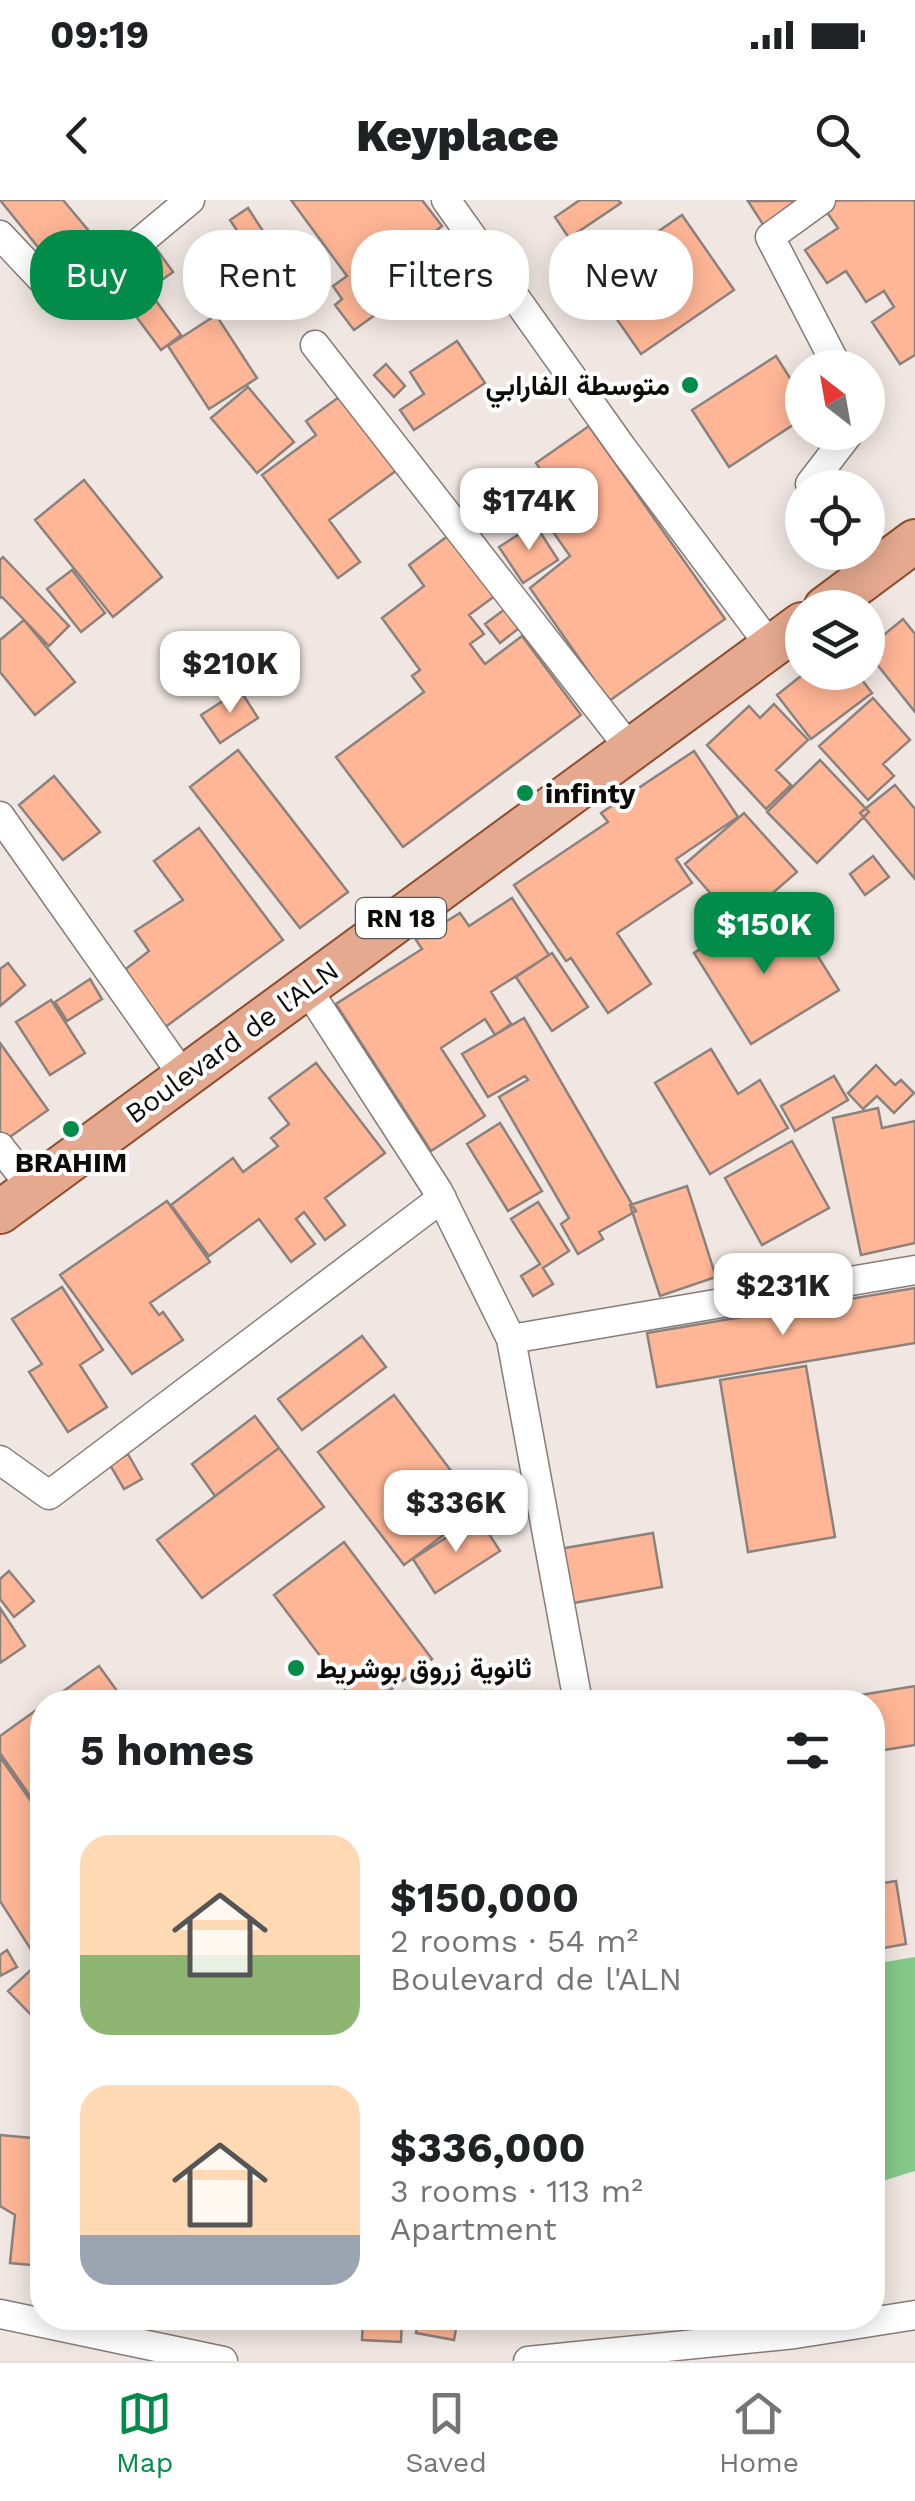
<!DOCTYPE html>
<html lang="en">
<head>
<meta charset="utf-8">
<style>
  :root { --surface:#fff; --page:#f6f6f6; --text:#202124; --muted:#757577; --line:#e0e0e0; --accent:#028c4a }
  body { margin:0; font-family:"Work Sans",Vazirmatn,sans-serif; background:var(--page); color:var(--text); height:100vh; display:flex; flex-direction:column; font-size:38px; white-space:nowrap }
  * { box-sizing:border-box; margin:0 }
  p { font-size:32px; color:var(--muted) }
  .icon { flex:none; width:55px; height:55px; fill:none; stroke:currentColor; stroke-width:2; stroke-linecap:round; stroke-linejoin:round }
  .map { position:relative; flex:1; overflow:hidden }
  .details { position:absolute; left:30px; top:1490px; width:855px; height:640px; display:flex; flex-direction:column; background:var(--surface); border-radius:40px; box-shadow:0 5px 25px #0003 }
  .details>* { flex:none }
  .banner { position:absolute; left:30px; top:30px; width:855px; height:90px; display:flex; gap:20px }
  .needle { width:65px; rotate:329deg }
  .controls { position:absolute; left:785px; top:150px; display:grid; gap:20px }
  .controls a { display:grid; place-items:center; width:100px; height:100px; border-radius:50%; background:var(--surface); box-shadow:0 5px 25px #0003; font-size:50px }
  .price { position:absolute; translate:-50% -85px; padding:0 22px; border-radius:20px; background:#fff; color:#222; font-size:32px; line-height:65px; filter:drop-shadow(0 2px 5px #0008) }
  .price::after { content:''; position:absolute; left:50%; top:60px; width:30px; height:22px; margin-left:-15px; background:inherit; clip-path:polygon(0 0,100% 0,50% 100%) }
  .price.active { background:var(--accent); color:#fff }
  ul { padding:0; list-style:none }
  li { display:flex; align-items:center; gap:30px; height:250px; padding:0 50px }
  li span { display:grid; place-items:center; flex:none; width:280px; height:200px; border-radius:30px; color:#555 }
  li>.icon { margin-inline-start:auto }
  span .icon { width:120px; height:120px; fill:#fffc; stroke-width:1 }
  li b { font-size:42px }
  h2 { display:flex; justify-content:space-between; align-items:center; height:120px; padding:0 50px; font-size:42px }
  .chip { padding:0 35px; border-radius:40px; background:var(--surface); box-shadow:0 5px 25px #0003; font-size:35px; line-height:90px }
  .chip.active { background:var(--accent); color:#fff }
  .status { display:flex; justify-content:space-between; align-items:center; height:70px; padding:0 50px; background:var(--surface); direction:ltr }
  .status svg { height:28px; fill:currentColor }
  header { display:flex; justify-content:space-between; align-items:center; height:130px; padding:0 50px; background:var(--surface); font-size:45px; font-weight:800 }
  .tabs { display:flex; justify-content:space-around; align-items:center; height:140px; border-top:2px solid var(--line); background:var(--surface); font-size:28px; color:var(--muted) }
  .tabs a { display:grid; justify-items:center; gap:5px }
  .tabs .active { color:var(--accent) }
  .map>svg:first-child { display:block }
  .green { fill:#84c989 }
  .building { fill:#ffb696; stroke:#8b827e; stroke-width:2.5 }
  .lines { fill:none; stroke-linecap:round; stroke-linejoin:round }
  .minor-casing { stroke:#857b77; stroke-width:31 }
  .primary-casing { stroke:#8e4c2f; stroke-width:46 }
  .minor { stroke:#fff; stroke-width:28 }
  .primary { stroke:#e4a98e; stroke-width:42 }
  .poi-dot { fill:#028c4a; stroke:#fff; stroke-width:4 }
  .labels { text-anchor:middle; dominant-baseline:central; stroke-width:8; stroke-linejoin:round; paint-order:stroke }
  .shield { fill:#fff; stroke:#575454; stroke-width:2.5 }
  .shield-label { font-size:25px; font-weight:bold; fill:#0f0b0a }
  .poi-label { font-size:28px; font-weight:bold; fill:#0f0b0a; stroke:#fff; text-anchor:start }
  .street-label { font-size:28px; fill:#0f0b0a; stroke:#fff }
</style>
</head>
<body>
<div class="status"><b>09:19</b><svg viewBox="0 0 49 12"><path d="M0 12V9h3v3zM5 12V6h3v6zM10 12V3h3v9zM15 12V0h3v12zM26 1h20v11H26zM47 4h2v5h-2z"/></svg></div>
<header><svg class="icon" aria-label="back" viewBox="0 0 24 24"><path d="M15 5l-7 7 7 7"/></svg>Keyplace<svg class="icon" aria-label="search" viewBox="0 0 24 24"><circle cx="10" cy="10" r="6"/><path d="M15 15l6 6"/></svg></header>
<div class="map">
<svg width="915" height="2161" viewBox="0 0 915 2161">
  <rect width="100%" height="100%" fill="#f1e7e2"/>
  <path class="green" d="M 915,1757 L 915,1971 L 873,1984 L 873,1764 Z"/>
  <path class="building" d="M 0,0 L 63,0 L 114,61 L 75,93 Z
    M 291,0 L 422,0 L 442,26 L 412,49 L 431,75 L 354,130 L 335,105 L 342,99 L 333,86 L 347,76 Z
    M 580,0 L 618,0 L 621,3 L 569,38 L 555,17 Z
    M 915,0 L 915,155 L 900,164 L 872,122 L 894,107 L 884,91 L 866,102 L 846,71 L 827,83 L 805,50 L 838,28 L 821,4 L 771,37 L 748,1 Z
    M 248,8 L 274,48 L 229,78 L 220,65 L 248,47 L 230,20 Z
    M 682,15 L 734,90 L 641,154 L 589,79 Z
    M 155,47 L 173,72 L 148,90 L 181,135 L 161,150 L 109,80 Z
    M 216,115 L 257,178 L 209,209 L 168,146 Z
    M 457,141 L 485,183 L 414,230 L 400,210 L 424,194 L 410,172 Z
    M 776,156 L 802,197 L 802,219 L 729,267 L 692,210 Z
    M 386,164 L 405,186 L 394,197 L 374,175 Z
    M 248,187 L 294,242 L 257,273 L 211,218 Z
    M 353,187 L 408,262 L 329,320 L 360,362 L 338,378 L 262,275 L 316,235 L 306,221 Z
    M 589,226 L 725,419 L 609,501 L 530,388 L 570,356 L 544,319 L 565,305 L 536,263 Z
    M 84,280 L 162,377 L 113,417 L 35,320 Z
    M 535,324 L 558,360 L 523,383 L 499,347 Z
    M 461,326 L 507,387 L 469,415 L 484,434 L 470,444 L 485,464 L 522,436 L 581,515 L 403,647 L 336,557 L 424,492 L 412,476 L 420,470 L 382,418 L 424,386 L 409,365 Z
    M 3,357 L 69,426 L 49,446 L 2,397 L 0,398 L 0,360 Z
    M 72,370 L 105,413 L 81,432 L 47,389 Z
    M 509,406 L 523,425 L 500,443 L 485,424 Z
    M 903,419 L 915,434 L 915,512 L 868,453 L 868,448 Z
    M 24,420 L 75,482 L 35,515 L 0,472 L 0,440 Z
    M 806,472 L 856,472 L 872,493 L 811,539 L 777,495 Z
    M 240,490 L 258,518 L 220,543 L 201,515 Z
    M 873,498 L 910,540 L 883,564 L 894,576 L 868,600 L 819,546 Z
    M 774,504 L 808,540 L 776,570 L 791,585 L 766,609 L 707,545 L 749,506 L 760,518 Z
    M 238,550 L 348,692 L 300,728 L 190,587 Z
    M 694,551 L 738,617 L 676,659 L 692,683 L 617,733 L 651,784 L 608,813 L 571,758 L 566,761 L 514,685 L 608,622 L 601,613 Z
    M 820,560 L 869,612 L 817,663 L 767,612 Z
    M 54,576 L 100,632 L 63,660 L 19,605 Z
    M 895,585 L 915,609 L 915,679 L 860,613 Z
    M 744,613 L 797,672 L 737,724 L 685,664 Z
    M 199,628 L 283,740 L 164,828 L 122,772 L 149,751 L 135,731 L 183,700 L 154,661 Z
    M 873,656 L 889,677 L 865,695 L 850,674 Z
    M 512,698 L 549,755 L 491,792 L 511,824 L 495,835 L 485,819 L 441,848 L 485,916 L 431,951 L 336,804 L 422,749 L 416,740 L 460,713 L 469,726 Z
    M 758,713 L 782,752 L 806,737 L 839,790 L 751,844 L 694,753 Z
    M 552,753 L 588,807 L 552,831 L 516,777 Z
    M 8,763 L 25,785 L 0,806 L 0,769 Z
    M 90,779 L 102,799 L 67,821 L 55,802 Z
    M 51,800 L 85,853 L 50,875 L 16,822 Z
    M 524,818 L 636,1011 L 599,1032 L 603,1039 L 578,1054 L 561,1024 L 569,1018 L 499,897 L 528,880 L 525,876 L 488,897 L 462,854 Z
    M 0,843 L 48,910 L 0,944 Z
    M 711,849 L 738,894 L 760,880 L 788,928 L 710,974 L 655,883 Z
    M 316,863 L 385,953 L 325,998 L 345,1025 L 325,1040 L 304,1012 L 296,1019 L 315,1044 L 291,1062 L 259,1019 L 209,1056 L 171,1005 L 233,958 L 243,972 L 278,946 L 271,938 L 289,924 L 269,898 Z
    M 876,865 L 895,885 L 901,880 L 914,893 L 894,913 L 877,896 L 863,909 L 848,893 Z
    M 834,876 L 848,900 L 795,931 L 781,906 Z
    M 878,908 L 882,928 L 915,921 L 915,1043 L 861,1055 L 833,918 Z
    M 500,923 L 542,991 L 508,1011 L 467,944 Z
    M 792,941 L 829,1008 L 762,1045 L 725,978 Z
    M 687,986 L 716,1077 L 660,1096 L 630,1005 Z
    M 167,1001 L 210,1062 L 150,1103 L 159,1115 L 163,1112 L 183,1140 L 132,1174 L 60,1075 Z
    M 538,1002 L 569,1051 L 543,1068 L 553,1084 L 533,1096 L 521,1076 L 540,1064 L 511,1019 Z
    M 62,1087 L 103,1150 L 80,1165 L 107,1207 L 68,1232 L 29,1172 L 42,1164 L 12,1119 Z
    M 915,1088 L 915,1143 L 657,1187 L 647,1133 Z
    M 362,1136 L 386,1167 L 302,1230 L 278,1199 Z
    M 806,1166 L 835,1337 L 748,1352 L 720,1180 Z
    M 394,1195 L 479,1308 L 404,1365 L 318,1252 Z
    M 255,1216 L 279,1248 L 215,1296 L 192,1264 Z
    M 279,1248 L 324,1307 L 202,1398 L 157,1340 Z
    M 128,1254 L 142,1279 L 124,1289 L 110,1265 Z
    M 478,1317 L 500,1351 L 435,1393 L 413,1359 Z
    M 653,1333 L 662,1387 L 568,1404 L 559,1349 Z
    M 344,1342 L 432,1459 L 374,1502 L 355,1502 L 274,1395 Z
    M 9,1371 L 34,1401 L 14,1417 L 0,1399 L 0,1379 Z
    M 0,1408 L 25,1446 L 0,1463 Z
    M 99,1466 L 125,1502 L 48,1502 Z
    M 915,1486 L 915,1545 L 872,1552 L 872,1502 L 819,1502 Z
    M 42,1506 L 42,1617 L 0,1557 L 0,1536 Z
    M 0,1553 L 42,1613 L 42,1767 L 0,1701 Z
    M 896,1681 L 906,1744 L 872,1750 L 872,1685 Z
    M 7,1750 L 17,1767 L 0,1776 L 0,1755 Z
    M 35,1766 L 42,1774 L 42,1818 L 38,1822 L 8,1791 Z
    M 0,1935 L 42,1939 L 42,2066 L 10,2063 L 15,2015 L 0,2006 Z
    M 363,2118 L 402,2118 L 401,2142 L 362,2140 Z
    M 419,2118 L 458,2118 L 454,2140 L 416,2133 Z"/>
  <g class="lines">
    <g class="minor-casing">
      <path id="minor" d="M 446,0 L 623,249 L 771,447
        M 821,0 L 770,37 L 838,168
        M 0,35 L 50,88 L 67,93 L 89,84 L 190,0
        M 315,145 L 631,550
        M 810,284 L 850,232
        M 0,616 L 184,877
        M 306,787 L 438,991 L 511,1139 L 578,1502
        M 0,947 L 32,988
        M 511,1139 L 915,1070
        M 0,1260 L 49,1295 L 442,998
        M 0,2114 L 223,2161
        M 528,2161 L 795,2134 L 915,2115"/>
    </g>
    <g class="primary-casing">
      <path id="primary" d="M 825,408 L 915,341
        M 0,1012 L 802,424"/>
    </g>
    <use href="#minor" class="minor"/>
    <use href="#primary" class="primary"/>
  </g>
  <g class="poi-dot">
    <circle cx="690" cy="185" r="10"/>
    <circle cx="525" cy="593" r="10"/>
    <circle cx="71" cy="929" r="10"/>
    <circle cx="296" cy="1468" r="10"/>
  </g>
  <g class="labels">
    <rect class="shield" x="356" y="698" width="90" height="40" rx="8"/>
    <g class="shield-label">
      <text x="401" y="718">RN 18</text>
    </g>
    <g class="poi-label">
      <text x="670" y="185" text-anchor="end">متوسطة الفارابي</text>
      <text x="545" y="593">infinty</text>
      <text x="71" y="962" text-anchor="middle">BRAHIM</text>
      <text x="316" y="1468">ثانوية زروق بوشريط</text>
    </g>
    <g class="street-label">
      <text transform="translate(232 842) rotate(-36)">Boulevard de l'ALN</text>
    </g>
  </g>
</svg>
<div class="controls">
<a><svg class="needle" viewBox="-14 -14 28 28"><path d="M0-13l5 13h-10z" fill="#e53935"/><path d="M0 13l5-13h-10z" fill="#757577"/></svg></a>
<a><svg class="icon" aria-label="locate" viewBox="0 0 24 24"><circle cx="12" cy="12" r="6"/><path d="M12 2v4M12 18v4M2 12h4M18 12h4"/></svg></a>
<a><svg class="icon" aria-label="layers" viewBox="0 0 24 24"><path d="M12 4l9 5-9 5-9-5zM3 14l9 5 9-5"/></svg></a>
</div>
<b class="price" style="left:529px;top:353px">$174K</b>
<b class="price" style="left:230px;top:516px">$210K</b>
<b class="price active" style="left:764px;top:777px">$150K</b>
<b class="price" style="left:783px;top:1138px">$231K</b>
<b class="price" style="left:456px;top:1355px">$336K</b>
<div class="banner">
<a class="chip active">Buy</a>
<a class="chip">Rent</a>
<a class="chip">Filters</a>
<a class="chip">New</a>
</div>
<section class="details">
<h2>5 homes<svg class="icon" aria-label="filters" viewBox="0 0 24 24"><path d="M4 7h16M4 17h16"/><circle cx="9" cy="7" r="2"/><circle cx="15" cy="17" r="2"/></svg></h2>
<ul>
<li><span style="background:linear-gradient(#ffd9b3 60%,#8fb573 0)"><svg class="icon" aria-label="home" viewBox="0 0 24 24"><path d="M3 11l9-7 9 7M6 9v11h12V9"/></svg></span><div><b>$150,000</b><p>2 rooms · 54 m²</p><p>Boulevard de l'ALN</p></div></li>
<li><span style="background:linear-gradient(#ffd9b3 75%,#9aa5b1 0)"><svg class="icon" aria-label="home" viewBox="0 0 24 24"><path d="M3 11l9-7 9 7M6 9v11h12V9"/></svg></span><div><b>$336,000</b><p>3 rooms · 113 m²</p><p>Apartment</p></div></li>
</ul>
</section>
</div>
<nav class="tabs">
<a class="active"><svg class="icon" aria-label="map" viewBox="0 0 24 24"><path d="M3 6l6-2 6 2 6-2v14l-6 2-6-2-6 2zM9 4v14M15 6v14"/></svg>Map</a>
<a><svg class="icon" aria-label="saved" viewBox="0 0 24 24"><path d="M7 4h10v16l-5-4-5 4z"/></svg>Saved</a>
<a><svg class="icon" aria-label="home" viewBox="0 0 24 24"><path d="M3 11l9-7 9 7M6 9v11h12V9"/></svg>Home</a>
</nav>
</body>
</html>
